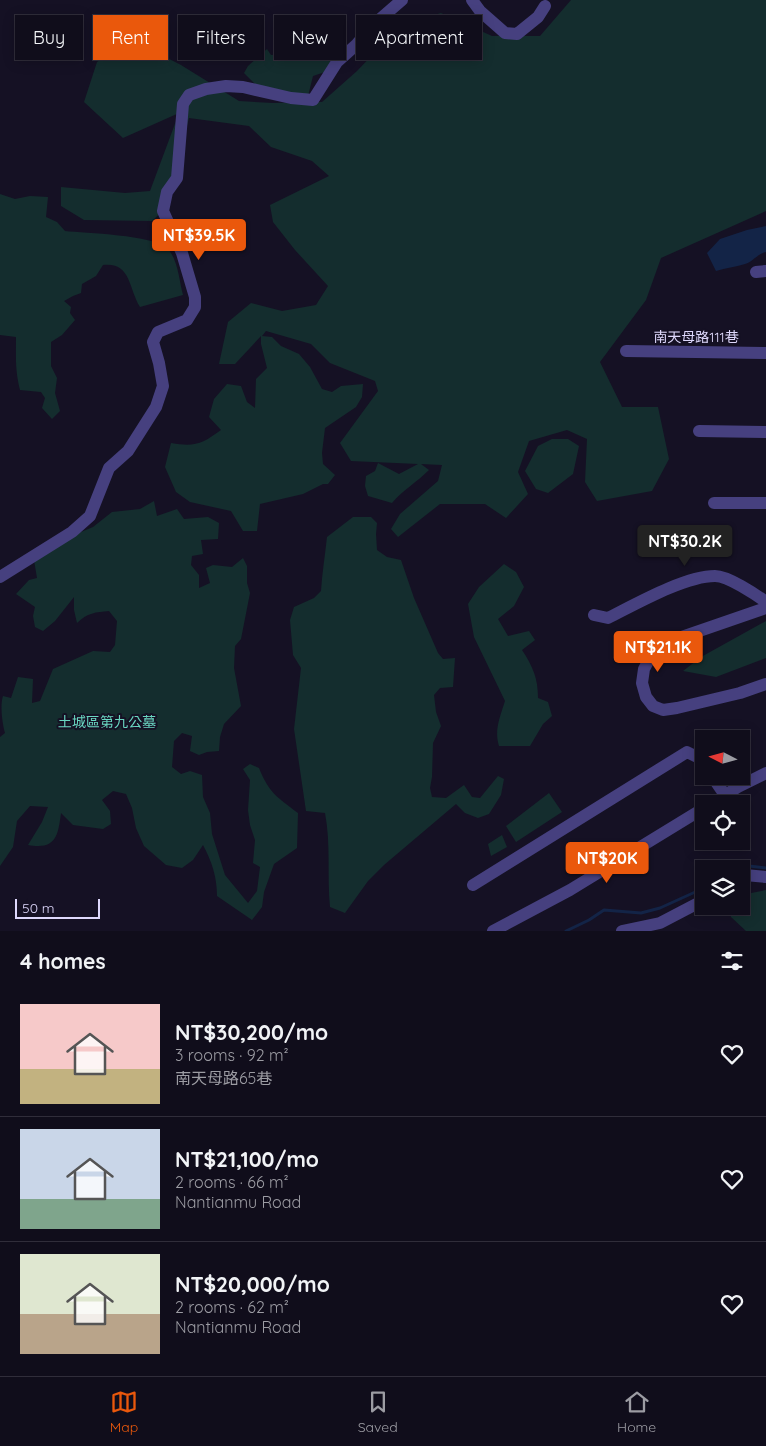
<!DOCTYPE html>
<html lang="en">
<head>
<meta charset="utf-8">
<style>
  :root { --surface:#100d1b; --page:#191624; --text:#f1f3f6; --muted:#9c9ca3; --line:#302d3a; --accent:#ea580c }
  body { margin:0; font-family:Quicksand,"Noto Sans TC",sans-serif; background:var(--page); color:var(--text); height:100vh; display:flex; flex-direction:column; font-size:19px; white-space:nowrap }
  * { box-sizing:border-box; margin:0 }
  p { font-size:16px; color:var(--muted) }
  .icon { flex:none; width:28px; height:28px; fill:none; stroke:currentColor; stroke-width:2; stroke-linecap:round; stroke-linejoin:round }
  .map { position:relative; height:931px; overflow:hidden }
  .side { display:flex; flex-direction:column; background:var(--surface); flex:1 }
  .side>* { flex:none }
  .hud { position:absolute; left:15px; top:15px; width:500px; height:45px; display:flex; gap:10px }
  .needle { width:32px; rotate:276deg }
  .buttons { position:absolute; left:695px; top:730px; display:grid; gap:10px }
  .buttons a { display:grid; place-items:center; width:55px; height:55px; border-radius:0px; background:var(--surface); box-shadow:0 2px 12px #0003,0 0 0 1px var(--line); font-size:25px }
  .scale { position:absolute; left:15px; bottom:12px; width:85px; box-sizing:border-box; padding-left:5px; border:2px solid #ded8fc; border-top:0; font-size:14px; line-height:18px; white-space:nowrap; color:#ded8fc; -webkit-text-stroke:4px #151124; paint-order:stroke }
  .price { position:absolute; translate:-50% -42px; padding:0 11px; border-radius:5px; background:var(--accent); color:#fff; font-size:16px; line-height:32px; filter:drop-shadow(0 1px 2px #0008) }
  .price::after { content:''; position:absolute; left:50%; top:30px; width:15px; height:11px; margin-left:-8px; background:inherit; clip-path:polygon(0 0,100% 0,50% 100%) }
  .price.current { background:#222; color:#fff }
  ul { padding:0; list-style:none }
  li { display:flex; align-items:center; gap:15px; height:125px; padding:0 20px }
  li+li { border-top:1px solid var(--line) }
  li span { display:grid; place-items:center; flex:none; width:140px; height:100px; border-radius:0px; color:#555 }
  li>.icon { margin-inline-start:auto }
  span .icon { width:60px; height:60px; fill:#fffc; stroke-width:1 }
  li b { font-size:21px }
  h2 { display:flex; justify-content:space-between; align-items:center; height:60px; padding:0 20px; font-size:21px }
  .tag { padding:0 18px; border-radius:0px; background:var(--surface); box-shadow:0 2px 12px #0003,0 0 0 1px var(--line); font-size:18px; line-height:45px }
  .tag.current { background:var(--accent); color:#fff }
  .tab-bar { display:flex; justify-content:space-around; align-items:center; height:70px; border-top:1px solid var(--line); background:var(--surface); font-size:14px; color:var(--muted) }
  .tab-bar a { display:grid; justify-items:center; gap:2px }
  .tab-bar .current { color:var(--accent) }
  .map>svg:first-child { display:block }
  .green { fill:#142d2e }
  .water { fill:#132447 }
  .lines { fill:none; stroke-linecap:round; stroke-linejoin:round }
  .stream { stroke:#132447; stroke-width:3 }
  .street { stroke:#46407f; stroke-width:12 }
  .labels { text-anchor:middle; dominant-baseline:central; stroke-width:4; stroke-linejoin:round; paint-order:stroke }
  .street-label { font-size:14px; fill:#ded8fc; stroke:#151124 }
  .park-label { font-size:14px; fill:#69d6c1; stroke:#151124 }
</style>
</head>
<body>
<div class="map">
<svg width="766" height="931" viewBox="0 0 766 931">
  <rect width="100%" height="100%" fill="#151124"/>
  <path class="green" d="M 571,0 L 766,0 L 766,211 L 661,258 L 646,300 L 600,362 L 622,407 L 658,407 L 669,459 L 652,491 L 597,501 L 585,482 L 587,439 L 567,430 L 529,441 L 518,472 L 528,494 L 506,518 L 485,504 L 440,504 L 398,537 L 391,529 L 400,514 L 438,481 L 442,465 L 421,464 L 429,470 C 417,482 403,490 392,503 L 368,496 L 365,486 L 366,476 L 375,471 L 378,463 L 399,474 L 418,464 L 351,461 L 340,443 L 378,391 L 375,381 L 330,363 L 311,344 L 266,331 L 262,336 L 272,337 L 281,346 L 299,354 L 310,367 L 322,389 L 332,392 L 341,386 L 363,384 L 362,397 L 356,407 L 325,428 L 322,453 L 323,464 L 335,475 L 328,484 L 323,484 L 303,494 L 260,504 L 257,531 L 243,531 L 231,511 L 190,502 L 176,492 L 165,467 L 171,443 C 195,447 202,444 221,430 L 209,417 L 214,399 L 227,384 L 241,386 L 247,402 L 255,408 L 256,379 L 267,368 L 261,344 L 261,336 L 235,364 L 219,364 L 228,322 L 251,303 L 282,311 L 316,305 L 328,286 L 295,250 L 273,222 L 270,205 L 329,176 L 312,161 L 271,147 L 249,126 L 189,118 L 179,158 L 170,204 L 152,221 L 84,220 L 61,206 L 61,187 L 125,193 L 150,191 L 179,113 L 123,138 L 84,102 L 97,62 L 132,40 L 181,65 L 239,101 L 273,103 L 322,102 L 357,71 L 402,24 L 441,13 L 492,36 L 540,36 Z
    M 317,17 L 328,28 L 320,47 L 329,53 L 331,70 L 313,76 L 308,96 L 256,85 L 244,73 L 248,66 L 267,49 L 271,55 L 287,54 L 293,39 L 304,31 Z
    M 0,194 L 15,199 L 30,196 L 48,197 L 46,217 L 57,222 L 65,231 C 85,233 153,235 167,248 C 178,259 179,280 183,295 L 140,307 C 128,287 131,262 103,265 L 96,276 L 82,284 L 81,293 L 73,296 L 64,301 L 71,307 L 70,313 L 75,320 L 62,335 L 51,342 L 51,366 L 57,378 L 55,393 L 60,411 L 52,419 L 42,408 L 45,398 L 41,392 L 20,390 C 15,370 16,357 16,337 L 0,335 Z
    M 552,439 L 568,439 L 579,446 L 573,474 L 548,493 L 536,489 L 525,471 L 538,446 Z
    M 154,501 L 157,516 L 177,509 L 184,519 L 208,517 L 219,523 L 218,539 L 201,540 L 203,554 L 192,556 L 191,565 L 199,575 L 199,588 L 210,583 L 206,568 L 213,565 L 232,567 L 243,558 L 247,566 L 247,583 L 250,593 L 241,639 L 235,646 L 234,668 L 241,706 L 224,724 L 220,737 L 219,751 L 207,752 L 199,755 L 190,751 L 192,736 L 182,733 L 174,741 L 172,767 L 181,774 L 190,771 L 202,775 L 203,797 L 210,813 L 212,834 L 225,875 L 248,903 L 257,891 L 260,867 L 253,863 L 255,840 L 250,825 L 248,810 L 250,780 L 243,769 L 250,764 L 259,768 C 269,793 277,797 298,813 L 297,848 L 274,864 L 264,892 L 262,907 L 252,920 L 217,896 C 217,877 212,862 203,845 L 193,860 L 182,868 L 166,865 L 144,846 L 136,828 L 132,808 L 126,794 L 113,791 L 102,800 L 110,811 L 111,824 L 103,829 L 73,825 L 61,813 C 58,836 56,850 28,845 L 42,822 L 48,807 L 30,806 L 17,821 L 13,847 L 0,866 L 0,737 L 5,733 C 2,722 0,705 3,696 L 11,698 L 18,677 L 33,679 L 32,703 L 40,701 L 53,669 L 93,651 L 110,652 L 115,645 L 117,621 L 109,611 C 96,612 87,613 77,623 L 74,610 L 74,597 L 55,621 L 43,631 L 35,627 L 33,616 L 35,607 L 16,594 L 29,580 L 37,578 L 34,560 L 69,537 L 93,527 L 112,512 L 140,509 Z
    M 353,517 L 371,517 L 377,523 L 376,534 L 377,550 L 387,557 L 401,560 L 414,598 L 438,653 L 443,659 L 455,658 L 453,687 L 440,688 L 434,695 L 436,712 L 441,726 L 433,743 L 432,777 L 430,788 L 432,797 L 446,798 L 464,785 L 472,797 L 480,798 L 498,776 L 504,779 L 501,795 L 489,814 L 478,818 L 465,813 L 456,804 L 384,865 L 368,881 L 345,913 L 330,907 C 327,876 331,844 325,813 L 306,811 L 294,729 L 301,668 L 293,655 L 290,620 L 294,607 L 314,598 L 321,591 C 322,573 325,556 327,537 Z
    M 504,564 L 516,572 L 524,587 L 514,606 L 498,619 L 508,636 L 529,631 L 535,640 L 522,650 C 533,667 538,678 538,698 L 548,702 L 552,716 L 543,724 L 530,746 L 499,746 C 494,730 500,717 505,701 L 474,637 L 468,604 L 479,587 Z
    M 766,621 L 766,658 L 716,677 L 683,671 L 701,657 Z
    M 549,793 L 562,812 L 516,842 L 506,826 Z
    M 502,835 L 507,847 L 491,856 L 488,844 Z
    M 766,890 L 766,931 L 746,931 L 731,917 L 728,906 L 741,906 L 741,895 Z"/>
  <path class="water" d="M 766,226 L 766,252 C 758,253 753,262 745,264 C 735,267 726,268 716,271 L 707,253 L 720,239 L 747,230 Z"/>
  <g class="lines">
    <path class="stream" d="M 741,869 L 749,866 L 766,868
      M 566,931 L 589,920 L 604,910 L 641,913 L 660,908 L 704,888"/>
    <path class="street" d="M 472,0 L 480,11 L 505,33 L 517,34 L 538,17 L 545,6
      M 756,272 L 766,271
      M 626,351 L 766,353
      M 699,431 L 766,432
      M 714,503 L 766,503
      M 0,577 L 72,532 L 90,516 L 109,468 L 128,451 L 156,407 L 163,386 L 159,363 L 153,342 L 158,332 L 187,320 L 195,307 L 195,297 L 182,253 L 163,211 L 167,192 L 177,178 L 183,104 L 189,95 L 206,89 L 226,86 L 243,87 L 291,98 L 313,100 L 337,62 L 356,45 L 372,26 L 402,0
      M 766,608 L 676,639 L 659,647 L 651,656 L 644,669 L 642,683 L 646,697 L 653,706 L 663,710 L 677,708 L 740,693 L 766,684
      M 594,615 L 608,618 C 636,604 685,576 715,576 C 728,576 755,594 766,602
      M 712,776 L 725,795
      M 711,804 L 738,787 L 766,773
      M 741,877 L 745,875 L 766,877
      M 473,885 L 687,752 L 699,758 L 704,764
      M 493,931 L 570,890 L 704,808
      M 622,931 L 660,923 L 704,900"/>
  </g>
  <g class="labels">
    <g class="street-label">
      <text x="696" y="337">南天母路111巷</text>
    </g>
    <g class="park-label">
      <text x="107" y="722">土城區第九公墓</text>
    </g>
  </g>
</svg>
<div class="buttons">
<a><svg class="needle" viewBox="-14 -14 28 28"><path d="M0-13l5 13h-10z" fill="#e53935"/><path d="M0 13l5-13h-10z" fill="#9c9ca3"/></svg></a>
<a><svg class="icon" aria-label="locate" viewBox="0 0 24 24"><circle cx="12" cy="12" r="6"/><path d="M12 2v4M12 18v4M2 12h4M18 12h4"/></svg></a>
<a><svg class="icon" aria-label="layers" viewBox="0 0 24 24"><path d="M12 4l9 5-9 5-9-5zM3 14l9 5 9-5"/></svg></a>
</div>
<div class="scale">50 m</div>
<b class="price" style="left:199px;top:261px">NT$39.5K</b>
<b class="price current" style="left:685px;top:567px">NT$30.2K</b>
<b class="price" style="left:658px;top:673px">NT$21.1K</b>
<b class="price" style="left:607px;top:884px">NT$20K</b>
<div class="hud">
<a class="tag">Buy</a>
<a class="tag current">Rent</a>
<a class="tag">Filters</a>
<a class="tag">New</a>
<a class="tag">Apartment</a>
</div>
</div>
<section class="side">
<h2>4 homes<svg class="icon" aria-label="filters" viewBox="0 0 24 24"><path d="M4 7h16M4 17h16"/><circle cx="9" cy="7" r="2"/><circle cx="15" cy="17" r="2"/></svg></h2>
<ul>
<li><span style="background:linear-gradient(#f6c9c9 65%,#c2b280 0)"><svg class="icon" aria-label="home" viewBox="0 0 24 24"><path d="M3 11l9-7 9 7M6 9v11h12V9"/></svg></span><div><b>NT$30,200/mo</b><p>3 rooms · 92 m²</p><p>南天母路65巷</p></div><svg class="icon" aria-label="heart" viewBox="0 0 24 24"><path d="M12 20l-8-8c-3-5 5-10 8-4 3-6 11-1 8 4z"/></svg></li>
<li><span style="background:linear-gradient(#c9d6e8 70%,#7fa58c 0)"><svg class="icon" aria-label="home" viewBox="0 0 24 24"><path d="M3 11l9-7 9 7M6 9v11h12V9"/></svg></span><div><b>NT$21,100/mo</b><p>2 rooms · 66 m²</p><p>Nantianmu Road</p></div><svg class="icon" aria-label="heart" viewBox="0 0 24 24"><path d="M12 20l-8-8c-3-5 5-10 8-4 3-6 11-1 8 4z"/></svg></li>
<li><span style="background:linear-gradient(#dfe7d0 60%,#b9a48a 0)"><svg class="icon" aria-label="home" viewBox="0 0 24 24"><path d="M3 11l9-7 9 7M6 9v11h12V9"/></svg></span><div><b>NT$20,000/mo</b><p>2 rooms · 62 m²</p><p>Nantianmu Road</p></div><svg class="icon" aria-label="heart" viewBox="0 0 24 24"><path d="M12 20l-8-8c-3-5 5-10 8-4 3-6 11-1 8 4z"/></svg></li>
</ul>
</section>
<nav class="tab-bar">
<a class="current"><svg class="icon" aria-label="map" viewBox="0 0 24 24"><path d="M3 6l6-2 6 2 6-2v14l-6 2-6-2-6 2zM9 4v14M15 6v14"/></svg>Map</a>
<a><svg class="icon" aria-label="saved" viewBox="0 0 24 24"><path d="M7 4h10v16l-5-4-5 4z"/></svg>Saved</a>
<a><svg class="icon" aria-label="home" viewBox="0 0 24 24"><path d="M3 11l9-7 9 7M6 9v11h12V9"/></svg>Home</a>
</nav>
</body>
</html>
